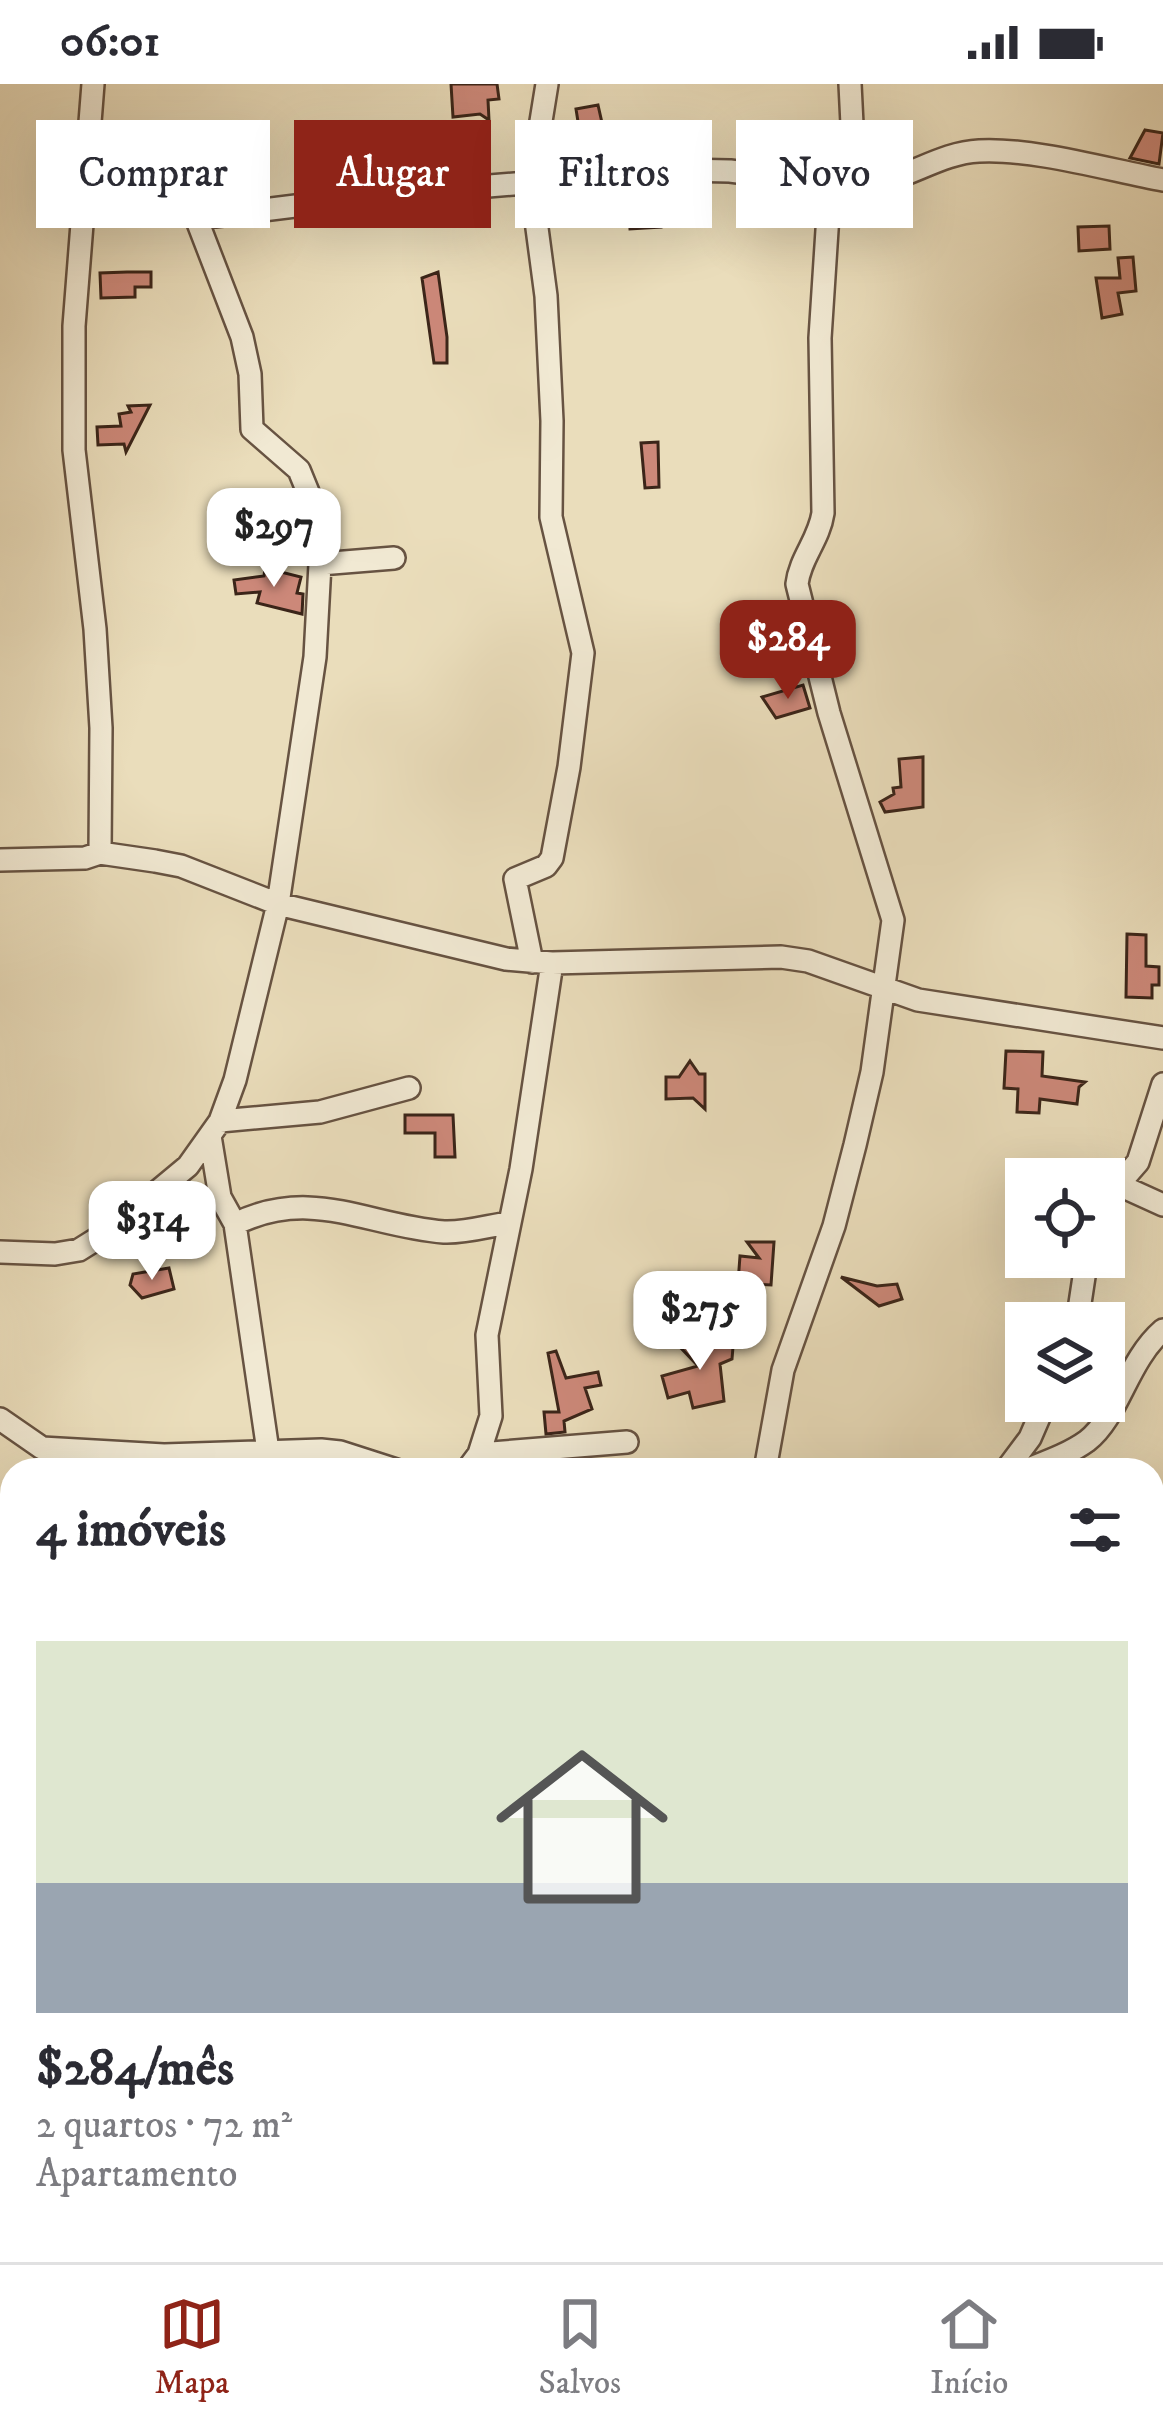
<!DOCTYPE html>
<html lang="pt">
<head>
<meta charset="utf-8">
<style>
  :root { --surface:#fff; --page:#f2f2f3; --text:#2b2b33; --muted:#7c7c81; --line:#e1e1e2; --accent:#8f2418 }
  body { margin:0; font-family:"IM FELL DW Pica",serif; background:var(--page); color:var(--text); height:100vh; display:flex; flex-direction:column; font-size:45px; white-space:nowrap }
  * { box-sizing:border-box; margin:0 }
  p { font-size:39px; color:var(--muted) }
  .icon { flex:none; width:66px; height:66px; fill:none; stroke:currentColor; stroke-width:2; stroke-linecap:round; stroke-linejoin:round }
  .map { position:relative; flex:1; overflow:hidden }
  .side { position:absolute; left:0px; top:1374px; width:1164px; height:804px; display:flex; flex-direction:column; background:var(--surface); border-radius:36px 36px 0 0; box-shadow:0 12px 48px #0002 }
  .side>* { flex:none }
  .hud { position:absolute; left:36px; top:36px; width:1092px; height:108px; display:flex; gap:24px }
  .tools { position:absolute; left:1005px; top:1074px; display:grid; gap:24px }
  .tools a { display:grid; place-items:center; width:120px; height:120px; border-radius:0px; background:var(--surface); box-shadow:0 12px 48px #0002; font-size:60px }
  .price { position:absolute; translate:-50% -102px; padding:0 27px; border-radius:24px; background:#fff; color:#222; font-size:39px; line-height:78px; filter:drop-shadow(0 3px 6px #0008) }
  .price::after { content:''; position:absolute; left:50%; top:72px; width:36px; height:27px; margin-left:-18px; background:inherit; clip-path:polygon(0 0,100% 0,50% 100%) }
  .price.active { background:var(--accent); color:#fff }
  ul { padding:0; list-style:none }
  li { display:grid; align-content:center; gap:24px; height:636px; padding:0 36px }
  li span { display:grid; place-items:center; height:372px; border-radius:0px; color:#555 }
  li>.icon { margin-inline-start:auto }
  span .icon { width:216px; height:216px; fill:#fffc; stroke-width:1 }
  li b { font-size:51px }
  h2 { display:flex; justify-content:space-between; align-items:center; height:144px; padding:0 36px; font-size:51px }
  .pill { padding:0 42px; border-radius:0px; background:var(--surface); box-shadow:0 12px 48px #0002; font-size:42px; line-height:108px }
  .pill.active { background:var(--accent); color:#fff }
  .status { display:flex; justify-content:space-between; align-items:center; height:84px; padding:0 60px; background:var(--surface); direction:ltr }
  .status svg { height:33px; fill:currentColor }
  .tab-bar { display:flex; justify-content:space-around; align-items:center; height:168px; border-top:3px solid var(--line); background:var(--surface); font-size:33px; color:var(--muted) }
  .tab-bar a { display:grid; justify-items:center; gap:6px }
  .tab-bar .active { color:var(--accent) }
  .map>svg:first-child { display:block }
  .building { fill:#cc8879; stroke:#3b2519; stroke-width:3 }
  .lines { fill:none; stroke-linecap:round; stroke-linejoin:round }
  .street-casing { stroke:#675342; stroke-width:26 }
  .street { stroke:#f1e9d3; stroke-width:21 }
</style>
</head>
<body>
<div class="status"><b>06:01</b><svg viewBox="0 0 49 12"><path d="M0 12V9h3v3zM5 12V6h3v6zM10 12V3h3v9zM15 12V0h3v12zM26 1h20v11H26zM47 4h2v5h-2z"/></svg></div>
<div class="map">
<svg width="1163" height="2178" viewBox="0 0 1163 2178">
  <rect width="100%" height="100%" fill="#eaddbb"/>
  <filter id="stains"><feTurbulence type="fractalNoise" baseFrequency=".00167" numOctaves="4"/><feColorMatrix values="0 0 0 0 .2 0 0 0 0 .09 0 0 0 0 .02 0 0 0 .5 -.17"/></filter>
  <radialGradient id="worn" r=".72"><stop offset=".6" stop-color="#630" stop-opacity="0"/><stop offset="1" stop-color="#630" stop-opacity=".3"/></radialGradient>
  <path class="building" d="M 451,0 L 497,0 L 499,15 L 488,16 L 489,36 L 480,30 L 453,33 Z
    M 598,21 L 609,70 L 575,73 L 572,45 L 579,44 L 576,25 Z
    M 1145,46 L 1163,49 L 1159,80 L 1130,74 Z
    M 644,111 L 659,111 L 661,143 L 630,145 L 629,129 L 635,129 L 634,119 L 644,118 Z
    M 1109,142 L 1110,165 L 1079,167 L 1078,143 Z
    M 1133,173 L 1136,207 L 1118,209 L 1122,230 L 1102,234 L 1096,194 L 1120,194 L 1118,174 Z
    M 127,188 L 151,188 L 151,203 L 135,203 L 135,213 L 101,214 L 100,189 Z
    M 438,188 L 447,253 L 447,279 L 434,279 L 422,194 Z
    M 150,321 L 126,368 L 124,360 L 98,361 L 97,343 L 121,342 L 119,330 L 131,328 L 128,322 Z
    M 658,358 L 659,403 L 645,404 L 641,359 Z
    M 265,484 L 301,493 L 297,509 L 303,510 L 302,530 L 257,519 L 260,508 L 236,510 L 234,496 L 264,492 Z
    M 803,601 L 810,624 L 776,634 L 762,613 Z
    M 923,673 L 923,723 L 885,728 L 880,718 L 894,710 L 893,704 L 901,703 L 899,675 Z
    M 1127,850 L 1146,851 L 1146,882 L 1159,883 L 1159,901 L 1152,901 L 1152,914 L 1126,913 Z
    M 1006,967 L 1043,968 L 1042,992 L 1085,998 L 1079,1003 L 1077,1020 L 1040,1015 L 1039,1029 L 1017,1028 L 1018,1005 L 1004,1004 Z
    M 690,977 L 699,990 L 705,990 L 705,1025 L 693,1014 L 666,1015 L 666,993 L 679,993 Z
    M 405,1031 L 453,1031 L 455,1073 L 435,1073 L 435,1049 L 405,1049 Z
    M 747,1158 L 774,1158 L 771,1201 L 738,1199 L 740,1172 L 759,1174 Z
    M 169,1184 L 174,1205 L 142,1214 L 130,1201 L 133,1190 Z
    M 841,1193 L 877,1202 L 897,1200 L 902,1215 L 879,1222 Z
    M 684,1250 L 700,1258 L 708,1255 L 714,1261 L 725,1259 L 733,1263 L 732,1275 L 720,1280 L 724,1317 L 693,1324 L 689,1308 L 668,1314 L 662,1292 L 698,1282 L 680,1263 Z
    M 556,1267 L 566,1294 L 598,1288 L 601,1301 L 585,1304 L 592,1325 L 564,1337 L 565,1348 L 546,1350 L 544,1328 L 559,1328 L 548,1269 Z"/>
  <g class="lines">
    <g class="street-casing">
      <path id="street" d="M 93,0 L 74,242 L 74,366 L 95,545 L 101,644 L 100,769
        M 83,97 L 134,95 L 166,98 L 215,132 L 392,110 L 683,86 L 730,87 L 830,100
        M 855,101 C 900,102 935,69 979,67 C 1033,64 1109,86 1163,96
        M 320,480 L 394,474
        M 0,776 L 85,774 L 100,769 L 155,777 L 181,782 L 278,820 L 506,875 L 552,879 L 781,873 L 808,877 L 918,916 L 1163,954
        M 532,878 L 515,795 L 546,782 L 552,774 L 569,683 L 583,569 L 551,433 L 552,337 L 546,212 L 531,99 L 547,0
        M 220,1037 L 320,1028 L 409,1004
        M 210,1052 L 220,1113 L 235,1140 L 268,1367
        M 1119,1101 L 1163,1121
        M 1104,1117 L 1138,1078 L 1163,1000
        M 235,1140 C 312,1102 367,1142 444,1148 C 465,1149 488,1142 508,1139
        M 0,1168 L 55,1170 L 79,1166 L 111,1146 L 188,1082 L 220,1037 L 235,996 L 278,820 L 315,573 L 320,480 L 310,413 L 299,386 L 252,345 L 250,290 L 242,253 L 188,113
        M 1077,1239 L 1087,1173
        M 0,1335 L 42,1364 L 164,1371 L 321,1366 L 340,1368 L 396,1386
        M 479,1370 L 491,1332 L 487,1251 L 521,1085 L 552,879
        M 467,1386 L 479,1370 L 627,1358
        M 765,1386 L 783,1286 L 834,1142 L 855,1061 L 872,988 L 893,836 L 829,629 L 797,500 C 800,474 819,456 823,429 L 820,254 L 830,100 L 855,101 L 850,0
        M 1006,1386 L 1030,1354 L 1046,1317
        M 1026,1386 C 1046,1378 1069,1370 1087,1357 C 1119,1332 1127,1277 1163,1246
        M 1152,1885 L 1163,1885
        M 1152,1952 L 1163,1915
        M 501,2166 L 503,2178
        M 238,2178 L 239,2166
        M 767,2178 L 770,2166
        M 927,2178 L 934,2166"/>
    </g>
    <use href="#street" class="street"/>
  </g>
  <rect width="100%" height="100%" filter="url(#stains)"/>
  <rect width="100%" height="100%" fill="url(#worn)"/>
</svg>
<div class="tools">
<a><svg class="icon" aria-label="locate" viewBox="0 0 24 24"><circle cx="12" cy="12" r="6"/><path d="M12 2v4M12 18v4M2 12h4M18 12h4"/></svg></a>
<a><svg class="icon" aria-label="layers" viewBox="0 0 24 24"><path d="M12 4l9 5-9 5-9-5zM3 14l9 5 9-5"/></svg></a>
</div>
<b class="price" style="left:274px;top:506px">$297</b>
<b class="price active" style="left:788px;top:618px">$284</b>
<b class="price" style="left:152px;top:1199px">$314</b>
<b class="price" style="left:700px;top:1289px">$275</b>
<div class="hud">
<a class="pill">Comprar</a>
<a class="pill active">Alugar</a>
<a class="pill">Filtros</a>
<a class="pill">Novo</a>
</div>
<section class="side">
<h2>4 imóveis<svg class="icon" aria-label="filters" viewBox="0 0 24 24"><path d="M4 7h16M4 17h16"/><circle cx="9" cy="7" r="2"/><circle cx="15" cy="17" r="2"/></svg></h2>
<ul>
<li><span style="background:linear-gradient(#dfe7d0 65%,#9aa5b1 0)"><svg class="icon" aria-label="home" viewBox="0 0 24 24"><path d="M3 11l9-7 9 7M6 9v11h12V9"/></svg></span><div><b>$284/mês</b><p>2 quartos · 72 m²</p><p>Apartamento</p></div></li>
</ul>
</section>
</div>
<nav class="tab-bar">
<a class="active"><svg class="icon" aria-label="map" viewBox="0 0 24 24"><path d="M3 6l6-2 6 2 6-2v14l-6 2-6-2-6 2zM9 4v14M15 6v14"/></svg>Mapa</a>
<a><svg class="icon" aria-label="saved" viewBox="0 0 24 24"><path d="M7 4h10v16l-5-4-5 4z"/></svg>Salvos</a>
<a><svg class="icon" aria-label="home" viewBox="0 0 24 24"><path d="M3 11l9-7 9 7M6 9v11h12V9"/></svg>Início</a>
</nav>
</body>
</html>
